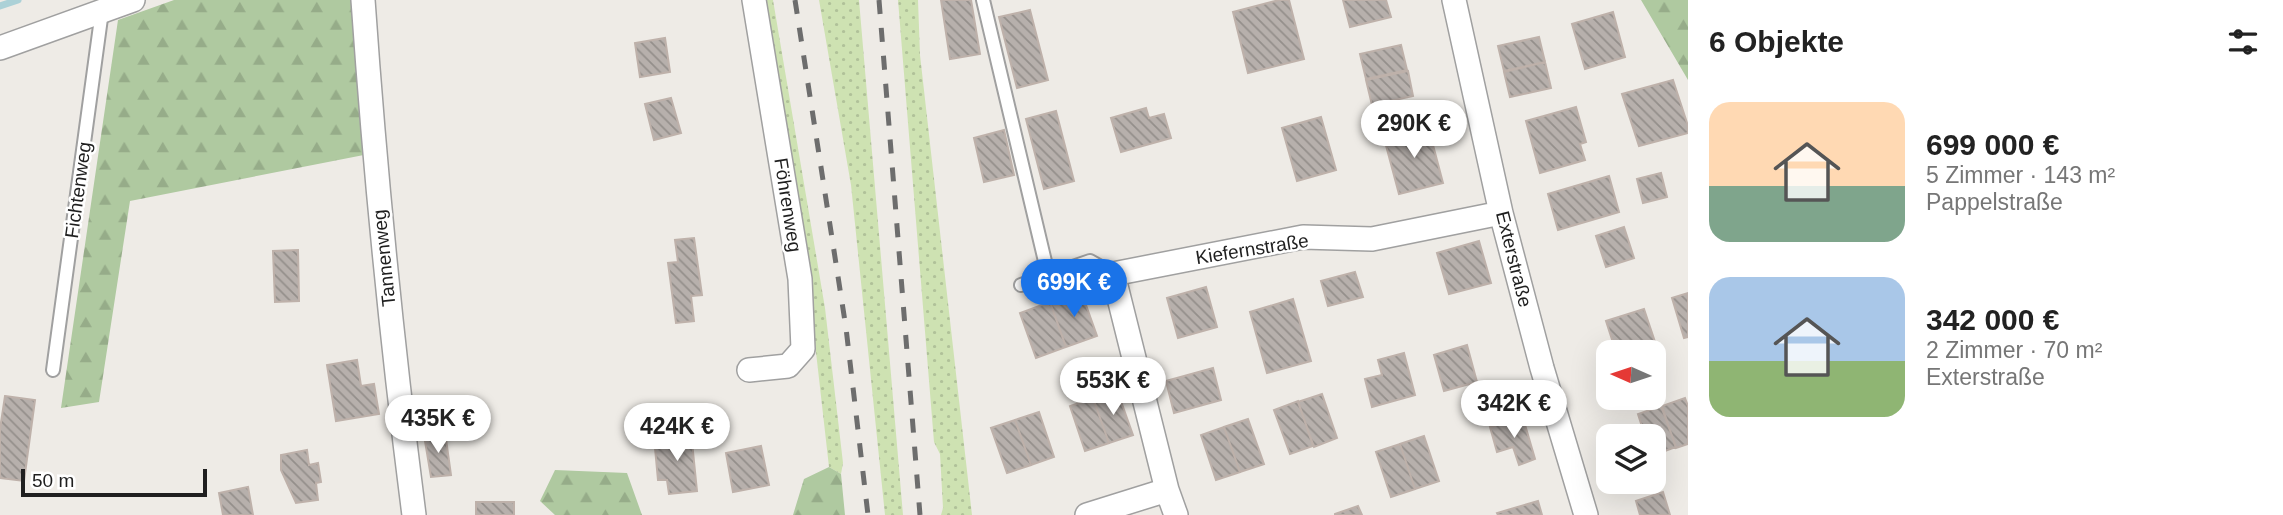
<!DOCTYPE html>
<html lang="de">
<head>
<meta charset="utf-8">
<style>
  :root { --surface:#fff; --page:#f2f2f2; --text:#222; --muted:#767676; --accent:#1a73e8 }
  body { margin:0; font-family:Helvetica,sans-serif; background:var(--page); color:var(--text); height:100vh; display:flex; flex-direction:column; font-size:26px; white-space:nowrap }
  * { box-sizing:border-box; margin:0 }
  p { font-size:23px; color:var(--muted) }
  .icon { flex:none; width:38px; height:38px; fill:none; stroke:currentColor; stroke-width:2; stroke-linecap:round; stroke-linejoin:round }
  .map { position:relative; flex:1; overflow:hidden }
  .drawer { display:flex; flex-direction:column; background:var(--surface); width:595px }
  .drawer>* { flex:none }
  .needle { width:46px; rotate:273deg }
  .buttons { position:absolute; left:1596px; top:340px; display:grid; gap:14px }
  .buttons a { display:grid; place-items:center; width:70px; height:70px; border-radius:14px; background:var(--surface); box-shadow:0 7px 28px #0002; font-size:35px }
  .scale { position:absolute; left:21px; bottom:18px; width:186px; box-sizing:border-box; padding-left:7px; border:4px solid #1f1f1f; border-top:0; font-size:19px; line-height:24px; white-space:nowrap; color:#1f1f1f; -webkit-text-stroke:5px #fff; paint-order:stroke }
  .price { position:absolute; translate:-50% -60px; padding:0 16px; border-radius:24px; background:#fff; color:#222; font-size:23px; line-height:46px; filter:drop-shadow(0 2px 4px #0008) }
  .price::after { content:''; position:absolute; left:50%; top:42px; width:21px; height:16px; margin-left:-10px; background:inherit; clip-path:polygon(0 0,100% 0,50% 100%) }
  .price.on { background:var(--accent); color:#fff }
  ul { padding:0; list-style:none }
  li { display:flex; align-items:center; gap:21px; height:175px; padding:0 21px }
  li span { display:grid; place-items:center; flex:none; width:196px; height:140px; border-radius:21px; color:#555 }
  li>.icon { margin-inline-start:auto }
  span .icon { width:84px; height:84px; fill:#fffc; stroke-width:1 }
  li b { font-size:30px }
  h2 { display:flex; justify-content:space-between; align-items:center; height:84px; padding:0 21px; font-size:30px }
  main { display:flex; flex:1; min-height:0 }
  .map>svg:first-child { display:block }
  .grass { fill:url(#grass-dots) }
  .forest { fill:url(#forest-firs) }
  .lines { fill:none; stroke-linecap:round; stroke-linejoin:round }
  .stream { stroke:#acd1d7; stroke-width:7 }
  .building { fill:url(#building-back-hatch); stroke:#beb1aa; stroke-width:2 }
  .lane-casing { stroke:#a0a0a0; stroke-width:16 }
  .street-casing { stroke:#a0a0a0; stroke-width:26 }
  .lane { stroke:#fff; stroke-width:12 }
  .street { stroke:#fff; stroke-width:23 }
  .rail { stroke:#6d6d6d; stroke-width:5; stroke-dasharray:14 14; stroke-linecap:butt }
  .labels { text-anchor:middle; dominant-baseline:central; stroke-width:5; stroke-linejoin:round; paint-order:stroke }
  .street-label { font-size:19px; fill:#1f1f1f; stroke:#fff }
</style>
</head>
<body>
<main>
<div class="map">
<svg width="1688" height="515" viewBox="0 0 1688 515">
  <defs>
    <pattern id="grass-dots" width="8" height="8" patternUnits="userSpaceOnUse" patternTransform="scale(1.75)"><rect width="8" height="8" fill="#cee2b2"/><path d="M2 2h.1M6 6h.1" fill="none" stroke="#b0c199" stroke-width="1.8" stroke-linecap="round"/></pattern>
    <pattern id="forest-firs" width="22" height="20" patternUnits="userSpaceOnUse" patternTransform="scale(1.75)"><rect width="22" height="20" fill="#afc9a0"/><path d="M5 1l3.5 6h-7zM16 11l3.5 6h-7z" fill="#96ac89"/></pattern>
    <pattern id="building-back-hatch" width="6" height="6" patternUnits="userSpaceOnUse" patternTransform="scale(1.75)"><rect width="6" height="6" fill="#b7b0ac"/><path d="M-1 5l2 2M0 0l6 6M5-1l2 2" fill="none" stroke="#948f8b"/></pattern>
  </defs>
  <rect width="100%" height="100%" fill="#eeebe6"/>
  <path class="grass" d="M 761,0 L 773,0 L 825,308 L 843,463 L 841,474 L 829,467 L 811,308 Z
    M 819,0 L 859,0 L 903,515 L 885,515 L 851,185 Z
    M 898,0 L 918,0 L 920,55 L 972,515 L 941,515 L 943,508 L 940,454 L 934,442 Z"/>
  <path class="forest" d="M 174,0 L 361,0 L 374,153 L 130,201 L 99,402 L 61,408 L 118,20 Z
    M 1641,0 L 1688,0 L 1688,80 Z
    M 829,467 L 841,474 L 845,515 L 793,515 L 804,479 Z
    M 555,470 L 627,473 L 642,515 L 555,515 L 540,501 Z"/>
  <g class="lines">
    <path class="stream" d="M 0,6 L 18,0"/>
  </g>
  <path class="building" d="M 941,0 L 971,0 L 980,54 L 950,59 Z
    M 1279,0 L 1289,0 L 1304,59 L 1248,73 L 1233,12 Z
    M 1343,0 L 1386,0 L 1391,17 L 1350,27 Z
    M 1030,10 L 1048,80 L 1017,88 L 999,17 Z
    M 1613,12 L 1625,57 L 1585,69 L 1572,24 Z
    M 1539,37 L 1545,62 L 1504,71 L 1498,46 Z
    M 665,38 L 670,72 L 640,77 L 635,43 Z
    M 1401,45 L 1407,70 L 1366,79 L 1360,54 Z
    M 1545,62 L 1551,88 L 1510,97 L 1504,72 Z
    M 1408,71 L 1413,96 L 1372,105 L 1366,80 Z
    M 1673,80 L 1688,126 L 1688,133 L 1639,146 L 1622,94 Z
    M 671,98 L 681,133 L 654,140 L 645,104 Z
    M 1576,107 L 1586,142 L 1580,144 L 1585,160 L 1540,173 L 1526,121 Z
    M 1146,108 L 1149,118 L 1164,114 L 1171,138 L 1121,152 L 1111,118 Z
    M 1056,111 L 1074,181 L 1044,189 L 1026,119 Z
    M 1321,117 L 1336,170 L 1297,181 L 1282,128 Z
    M 1428,126 L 1443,183 L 1399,194 L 1384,138 Z
    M 1004,130 L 1014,175 L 984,182 L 974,138 Z
    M 1661,173 L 1667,197 L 1643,203 L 1637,179 Z
    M 1609,176 L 1619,212 L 1558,230 L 1548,194 Z
    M 1624,227 L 1634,258 L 1606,267 L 1596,236 Z
    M 694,238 L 702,295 L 691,296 L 694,321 L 676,323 L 668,263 L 678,262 L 675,240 Z
    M 1479,241 L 1491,283 L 1449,294 L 1437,253 Z
    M 298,250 L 299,301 L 275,302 L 273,251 Z
    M 1355,272 L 1363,297 L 1328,306 L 1321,281 Z
    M 1206,287 L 1217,327 L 1178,338 L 1167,298 Z
    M 1081,291 L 1097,336 L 1066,347 L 1050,302 Z
    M 1688,293 L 1688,337 L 1684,338 L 1672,298 Z
    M 1293,299 L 1311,361 L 1267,373 L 1250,312 Z
    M 1050,302 L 1066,347 L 1036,358 L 1020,313 Z
    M 1644,309 L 1657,348 L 1646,352 L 1616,352 L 1606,321 Z
    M 1467,345 L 1477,382 L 1444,391 L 1434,355 Z
    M 1404,353 L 1415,395 L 1372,407 L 1365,379 L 1382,375 L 1378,360 Z
    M 357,360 L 361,386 L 374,384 L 379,414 L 336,421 L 327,365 Z
    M 1213,368 L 1221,400 L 1174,413 L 1166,381 Z
    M 1117,390 L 1133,435 L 1109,443 L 1093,398 Z
    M 1322,394 L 1337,438 L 1314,447 L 1298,402 Z
    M 5,396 L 35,400 L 24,481 L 0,478 L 0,429 Z
    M 1093,398 L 1109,443 L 1085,451 L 1070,406 Z
    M 1685,398 L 1688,406 L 1688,444 L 1676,448 L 1662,406 Z
    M 1298,401 L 1313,446 L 1290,454 L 1274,410 Z
    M 1661,406 L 1676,447 L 1654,455 L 1654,436 L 1645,436 L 1638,414 Z
    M 1039,412 L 1054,457 L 1031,465 L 1015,420 Z
    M 1523,418 L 1535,459 L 1519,465 L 1513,447 L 1497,452 L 1490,427 Z
    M 1248,419 L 1264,464 L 1240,472 L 1224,427 Z
    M 1015,420 L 1031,465 L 1007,473 L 991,428 Z
    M 1224,427 L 1240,472 L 1216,480 L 1201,435 Z
    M 445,432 L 451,475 L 431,477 L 424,435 Z
    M 691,432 L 697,491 L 669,494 L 667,480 L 658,480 L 655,448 L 664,447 L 662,435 Z
    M 1424,436 L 1439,481 L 1415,489 L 1400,444 Z
    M 1400,444 L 1415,489 L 1391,497 L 1376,452 Z
    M 761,446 L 769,485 L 733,492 L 726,453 Z
    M 307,450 L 309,465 L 318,463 L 321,482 L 316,483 L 318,500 L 296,503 L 281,470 L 281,455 Z
    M 248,487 L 253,515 L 223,515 L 219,493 Z
    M 1663,492 L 1670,515 L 1640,515 L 1636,501 Z
    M 1538,501 L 1542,515 L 1498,515 L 1497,513 Z
    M 476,502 L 514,502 L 514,515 L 476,515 Z
    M 1358,506 L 1362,515 L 1335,515 L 1335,514 Z"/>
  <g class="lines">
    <g class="lane-casing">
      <path id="lane" d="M 983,0 L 1048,274
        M 1021,285 L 1090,261 L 1113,274
        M 53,370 L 102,11"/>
    </g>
    <g class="street-casing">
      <path id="street" d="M 363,0 C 375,172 392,344 414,515
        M 1454,0 L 1501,213 L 1542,368 L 1586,515
        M 0,48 L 133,0
        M 749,370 L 788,366 L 803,349 L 800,279 L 754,0
        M 1087,515 L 1167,490
        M 1176,515 L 1167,490 L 1113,274 L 1303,237 L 1372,239 L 1501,213"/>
    </g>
    <use href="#lane" class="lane"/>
    <use href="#street" class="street"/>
    <path class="rail" d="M 795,0 L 846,328 L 868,515
      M 879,0 L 920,515"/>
  </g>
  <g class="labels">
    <g class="street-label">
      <text transform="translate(78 190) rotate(-82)">Fichtenweg</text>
      <text transform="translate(788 205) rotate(81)">Föhrenweg</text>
      <text transform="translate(1252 249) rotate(-9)">Kiefernstraße</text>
      <text transform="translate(384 258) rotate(-96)">Tannenweg</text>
      <text transform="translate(1514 259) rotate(76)">Exterstraße</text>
    </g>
  </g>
</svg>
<div class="buttons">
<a><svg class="needle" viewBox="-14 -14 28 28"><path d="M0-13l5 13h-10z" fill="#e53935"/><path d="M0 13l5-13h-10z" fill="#767676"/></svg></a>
<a><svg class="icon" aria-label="layers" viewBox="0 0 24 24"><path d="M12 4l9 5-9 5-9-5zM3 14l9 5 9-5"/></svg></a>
</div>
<div class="scale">50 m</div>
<b class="price" style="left:1414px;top:160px">290K €</b>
<b class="price on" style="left:1074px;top:319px">699K €</b>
<b class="price" style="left:1113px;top:417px">553K €</b>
<b class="price" style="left:1514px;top:440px">342K €</b>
<b class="price" style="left:438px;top:455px">435K €</b>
<b class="price" style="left:677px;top:463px">424K €</b>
</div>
<section class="drawer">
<h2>6 Objekte<svg class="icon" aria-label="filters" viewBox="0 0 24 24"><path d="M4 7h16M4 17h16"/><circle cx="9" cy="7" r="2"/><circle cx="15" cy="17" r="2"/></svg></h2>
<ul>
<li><span style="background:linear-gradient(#ffd9b3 60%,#7fa58c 0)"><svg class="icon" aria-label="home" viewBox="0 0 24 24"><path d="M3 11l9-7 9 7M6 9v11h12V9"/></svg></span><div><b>699 000 €</b><p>5 Zimmer · 143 m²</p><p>Pappelstraße</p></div></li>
<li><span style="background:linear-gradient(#a9c7e8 60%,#8fb573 0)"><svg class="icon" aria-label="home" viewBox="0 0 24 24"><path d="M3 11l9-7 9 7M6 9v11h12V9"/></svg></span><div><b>342 000 €</b><p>2 Zimmer · 70 m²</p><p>Exterstraße</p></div></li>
</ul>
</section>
</main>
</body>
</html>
